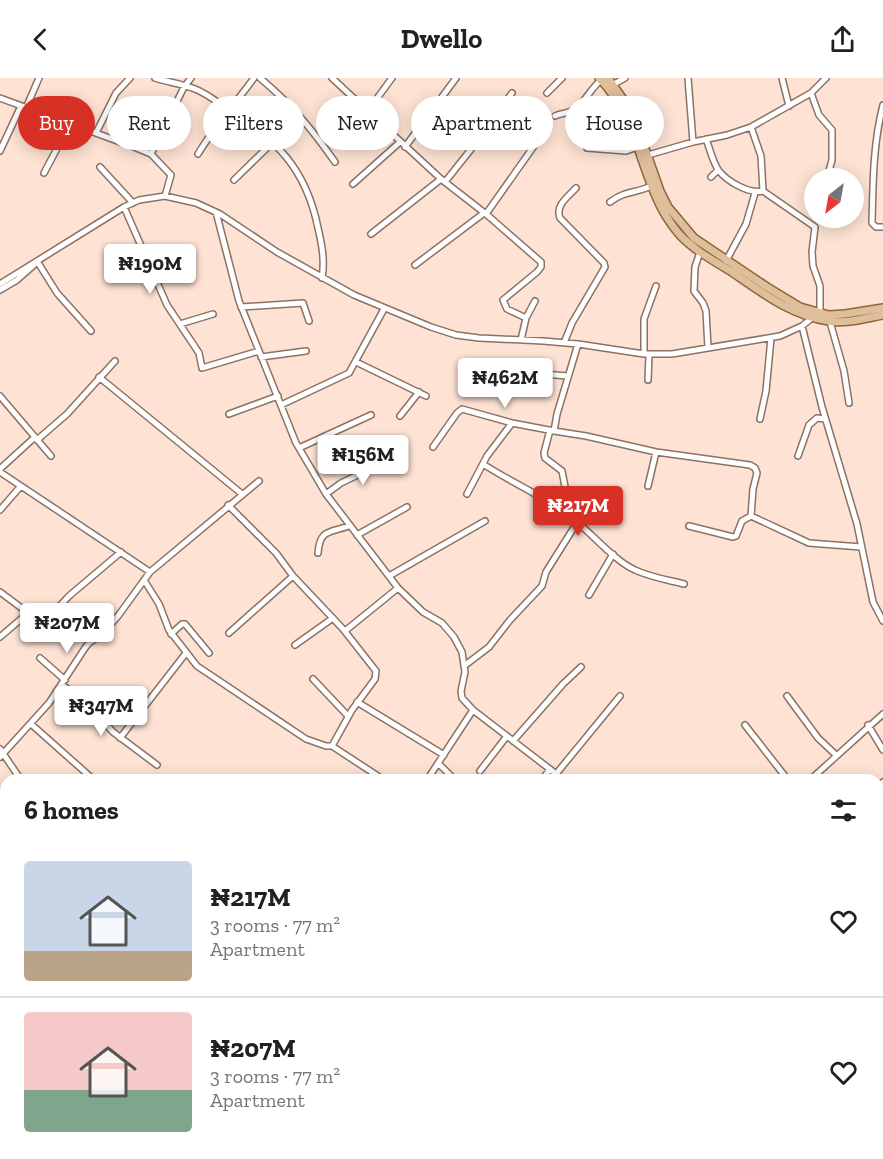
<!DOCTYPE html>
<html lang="en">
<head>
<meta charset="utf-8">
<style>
  :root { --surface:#fff; --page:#f2f2f2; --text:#202124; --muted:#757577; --line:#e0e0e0; --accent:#d93025 }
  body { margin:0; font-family:"Zilla Slab",serif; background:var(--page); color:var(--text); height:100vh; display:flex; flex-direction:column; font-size:22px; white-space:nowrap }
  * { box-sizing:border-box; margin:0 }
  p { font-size:20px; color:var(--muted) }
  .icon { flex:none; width:33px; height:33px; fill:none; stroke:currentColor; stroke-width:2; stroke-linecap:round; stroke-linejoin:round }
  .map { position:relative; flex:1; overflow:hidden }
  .panel { position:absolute; left:0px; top:696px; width:884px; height:386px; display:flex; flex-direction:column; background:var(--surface); border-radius:18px 18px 0 0; box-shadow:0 3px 15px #0003 }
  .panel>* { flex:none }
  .top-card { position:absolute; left:18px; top:18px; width:848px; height:54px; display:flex; gap:12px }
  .needle { width:39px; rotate:211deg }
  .controls { position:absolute; left:804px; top:90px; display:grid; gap:12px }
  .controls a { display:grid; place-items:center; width:60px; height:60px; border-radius:50%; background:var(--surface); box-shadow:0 3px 15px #0003; font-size:30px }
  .price { position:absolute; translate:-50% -51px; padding:0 14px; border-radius:6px; background:#fff; color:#222; font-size:20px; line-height:39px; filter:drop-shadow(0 2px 3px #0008) }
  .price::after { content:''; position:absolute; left:50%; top:36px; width:18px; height:14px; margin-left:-9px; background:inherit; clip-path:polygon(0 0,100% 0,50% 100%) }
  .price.selected { background:var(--accent); color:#fff }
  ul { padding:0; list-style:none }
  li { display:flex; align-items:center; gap:18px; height:150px; padding:0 24px }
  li+li { border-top:2px solid var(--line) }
  li span { display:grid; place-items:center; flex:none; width:168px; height:120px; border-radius:6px; color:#555 }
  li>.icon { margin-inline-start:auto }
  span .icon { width:72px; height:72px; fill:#fffc; stroke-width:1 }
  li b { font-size:26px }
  h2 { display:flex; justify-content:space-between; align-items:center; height:72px; padding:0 24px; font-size:26px }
  .pill { padding:0 21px; border-radius:27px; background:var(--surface); box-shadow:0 3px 15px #0003; font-size:21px; line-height:54px }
  .pill.selected { background:var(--accent); color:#fff }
  header { display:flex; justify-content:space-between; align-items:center; height:78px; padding:0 24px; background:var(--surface); font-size:27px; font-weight:700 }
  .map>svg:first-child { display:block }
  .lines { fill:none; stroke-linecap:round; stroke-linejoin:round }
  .minor-casing { stroke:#8a7265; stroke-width:8 }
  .major-casing { stroke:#8d663d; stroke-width:10 }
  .minor { stroke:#fff; stroke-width:5 }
  .major { stroke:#dfbe9a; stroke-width:7 }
</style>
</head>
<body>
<header><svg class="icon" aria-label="back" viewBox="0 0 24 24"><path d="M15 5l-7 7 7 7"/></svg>Dwello<svg class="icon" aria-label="share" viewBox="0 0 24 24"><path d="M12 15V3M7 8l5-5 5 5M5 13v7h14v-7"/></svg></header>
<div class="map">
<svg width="883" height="1081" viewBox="0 0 883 1081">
  <rect width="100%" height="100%" fill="#fee3d4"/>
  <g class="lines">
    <g class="minor-casing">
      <path id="minor" d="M 155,0 C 168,4 182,6 195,11 C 206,15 217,24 226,30 C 276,61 306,90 318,150 C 322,167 325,183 322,200
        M 260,0 C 292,27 311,50 335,84
        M 332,0 L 441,101 L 486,136 L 541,184 L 541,189 L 537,194 L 503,222 L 507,231 L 526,240
        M 688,0 L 693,64
        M 782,0 L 789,28
        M 614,6 L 625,0
        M 547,15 L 562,0
        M 811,15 L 819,37 L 832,52 L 832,82 L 827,100
        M 0,20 L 134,69 L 151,76 L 171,97 L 165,118
        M 883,27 C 873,66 873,105 872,145 L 876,149 L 883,149
        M 26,30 L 39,0
        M 367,34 L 392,0
        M 555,38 C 561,35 569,35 574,32 C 583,27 591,10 601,2
        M 751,49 L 761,78 L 763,113
        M 96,55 L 116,15 L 130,0
        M 706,61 C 710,71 713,85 719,93 C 728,104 749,116 763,113 L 815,149 L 812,174 L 813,188 L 820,208 L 820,235
        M 405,69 L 456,0
        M 587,70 L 626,73 L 638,69
        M 0,73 L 21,28
        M 151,76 L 184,9 L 191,0
        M 198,76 C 214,49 235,26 254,0
        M 648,77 L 693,64 L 727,57 L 751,49 L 811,15 L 826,0
        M 100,89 L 133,125
        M 44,95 L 70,46
        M 711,99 L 718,92
        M 234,102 L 273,64
        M 445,104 L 476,65 L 512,15
        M 353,106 L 400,64
        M 610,124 C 626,112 634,116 651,108
        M 124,129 L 167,227 L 199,275 L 202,290 L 259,273
        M 216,134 L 239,223 L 296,365 L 326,416 L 398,510 L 423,534 L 442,545 L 454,559 L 462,574 L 465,594 L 461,613 L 462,620 L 473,632 L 564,702
        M 486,136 L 546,51
        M 371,156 L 441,101
        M 700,174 L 695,189 L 694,213 L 703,225 L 706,233 L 708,270
        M 37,183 L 57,215 L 91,253
        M 726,183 L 746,146 L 755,115
        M 415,187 L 484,135
        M 0,206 L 124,129 L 139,122 L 165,118 L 196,125 L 220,136 L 277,174 L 354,217 L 431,249 L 456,257 L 479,260 L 543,263 L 578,266 L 644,276 L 672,276 L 780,258 L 802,248 L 812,240
        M 0,212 L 17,202 L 34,187
        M 241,229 L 303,225 L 309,243
        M 830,244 L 844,293 L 849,325
        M 180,246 L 213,236
        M 802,248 L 822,329 L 857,446 L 873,524 L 883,543
        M 521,262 L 526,240 L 535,223
        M 564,265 L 572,245 L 605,189 L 604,185 L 560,140 C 555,127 568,119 576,110
        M 578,266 L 557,336 L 554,353 L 586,358 L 656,374 L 750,387 L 755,390 L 757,395 L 753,411 L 751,438 L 742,443 L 736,458 L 733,459 L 689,448
        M 644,276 L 644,241 L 656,208
        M 261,279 L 306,273
        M 356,284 L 426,318
        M 505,293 L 568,298
        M 99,299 L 242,416
        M 648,302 L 649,277
        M 0,318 L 51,378
        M 281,327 L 349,295 L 384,231
        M 229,336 L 278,318
        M 400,338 L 419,314
        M 760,341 L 766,313 L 771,260
        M 550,352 L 544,375 L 545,380 L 562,393 L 566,414
        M 37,362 L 67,336 L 115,283
        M 433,369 L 457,335 L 462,331 L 512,345 L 554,353
        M 299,370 L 371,337
        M 798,378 L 809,347 L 817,340 L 825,341
        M 483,386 C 509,403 537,415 563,433 C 586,448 612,482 635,492 C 650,499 668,502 684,506
        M 0,391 L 35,359
        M 0,394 L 150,494
        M 648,408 L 656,374
        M 326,416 L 341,405 L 389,382
        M 467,416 L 487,378 L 512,345
        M 0,432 L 20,409
        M 751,438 L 809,465 L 861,469
        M 357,457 L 407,429
        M 318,475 C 320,451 329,455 349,448
        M 389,498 L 485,443
        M 144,502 L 159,526 L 169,552 L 197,588 L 306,661 L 326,668 L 332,668 L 352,632 L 375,601 L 376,593 L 343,551 L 293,498 L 276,475 L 228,427
        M 0,514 L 43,546 L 69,518 L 121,474
        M 589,517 L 613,476
        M 345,553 L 398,510
        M 229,555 L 293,498
        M 171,556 L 182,546 L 185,546 L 209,575
        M 0,559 L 28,535
        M 295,567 L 333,540
        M 40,580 L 65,602
        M 464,588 L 489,569 L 510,542 L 542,508 L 546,494 L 578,443
        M 313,601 L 348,638
        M 62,607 L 84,621 L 113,654 L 157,687
        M 787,618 L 818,660 L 836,677
        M 357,624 L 444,677
        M 31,646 L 94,702
        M 745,647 L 788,702
        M 868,647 L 883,672
        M 120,660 L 186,575
        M 513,663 L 563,606 L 581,589
        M 332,668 L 384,702
        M 0,671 L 21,702
        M 0,679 L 49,625 L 85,570 L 89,565 L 101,557 L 118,538 L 150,494 L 259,403
        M 438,685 L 455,702
        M 480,693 L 507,658
        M 556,696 L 620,618
        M 427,702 L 473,632
        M 542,702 L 550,691
        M 810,702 L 883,636
        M 878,708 L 883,704
        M 878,768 L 883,765
        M 0,796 L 6,800
        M 878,809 L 883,815
        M 878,905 L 883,902
        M 878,914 L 883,929
        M 878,1029 L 883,1022
        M 0,1064 L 6,1065
        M 336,1076 L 336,1081
        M 522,1076 L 529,1081
        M 693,1076 L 697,1081
        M 772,1076 L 776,1081
        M 465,1081 L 466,1076
        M 581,1081 L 587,1076
        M 706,1081 L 712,1076
        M 816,1081 L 822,1076"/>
    </g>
    <g class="major-casing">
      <path id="major" d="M 599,0 C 635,36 639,87 662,131 C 667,140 673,149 680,157 C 694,172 714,183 732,194 C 761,214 792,238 829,243 C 846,246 866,240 883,237
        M 608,0 L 632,34 L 660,113 L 668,129 L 694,160 L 767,209 L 800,229 L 829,237 L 845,236 L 883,230
        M 0,951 L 6,956
        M 0,963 L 6,968
        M 127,1076 L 133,1081
        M 140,1076 L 147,1081"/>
    </g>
    <use href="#minor" class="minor"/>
    <use href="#major" class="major"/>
  </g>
</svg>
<div class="controls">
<a><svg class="needle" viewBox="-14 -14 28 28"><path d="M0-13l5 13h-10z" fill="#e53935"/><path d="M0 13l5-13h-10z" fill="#757577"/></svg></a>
</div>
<b class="price" style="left:150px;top:217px">₦190M</b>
<b class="price" style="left:505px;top:331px">₦462M</b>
<b class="price" style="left:363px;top:408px">₦156M</b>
<b class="price selected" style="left:578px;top:459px">₦217M</b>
<b class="price" style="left:67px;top:576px">₦207M</b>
<b class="price" style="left:101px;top:659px">₦347M</b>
<div class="top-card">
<a class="pill selected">Buy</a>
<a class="pill">Rent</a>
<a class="pill">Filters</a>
<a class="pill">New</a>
<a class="pill">Apartment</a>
<a class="pill">House</a>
</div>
<section class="panel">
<h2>6 homes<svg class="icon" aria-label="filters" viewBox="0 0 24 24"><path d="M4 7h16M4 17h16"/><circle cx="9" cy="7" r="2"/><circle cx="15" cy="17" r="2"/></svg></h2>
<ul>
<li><span style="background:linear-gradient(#c9d6e8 75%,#b9a48a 0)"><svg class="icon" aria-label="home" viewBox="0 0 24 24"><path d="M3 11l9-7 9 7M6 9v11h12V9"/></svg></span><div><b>₦217M</b><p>3 rooms · 77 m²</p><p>Apartment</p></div><svg class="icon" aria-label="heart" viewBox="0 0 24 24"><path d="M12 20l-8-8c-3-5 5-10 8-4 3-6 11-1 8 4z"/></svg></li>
<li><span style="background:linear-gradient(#f6c9c9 65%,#7fa58c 0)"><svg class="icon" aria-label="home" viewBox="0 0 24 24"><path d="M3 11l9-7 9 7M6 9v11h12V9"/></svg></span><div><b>₦207M</b><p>3 rooms · 77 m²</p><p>Apartment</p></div><svg class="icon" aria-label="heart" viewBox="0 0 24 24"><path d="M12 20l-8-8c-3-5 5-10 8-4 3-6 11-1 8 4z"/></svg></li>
</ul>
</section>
</div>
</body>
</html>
